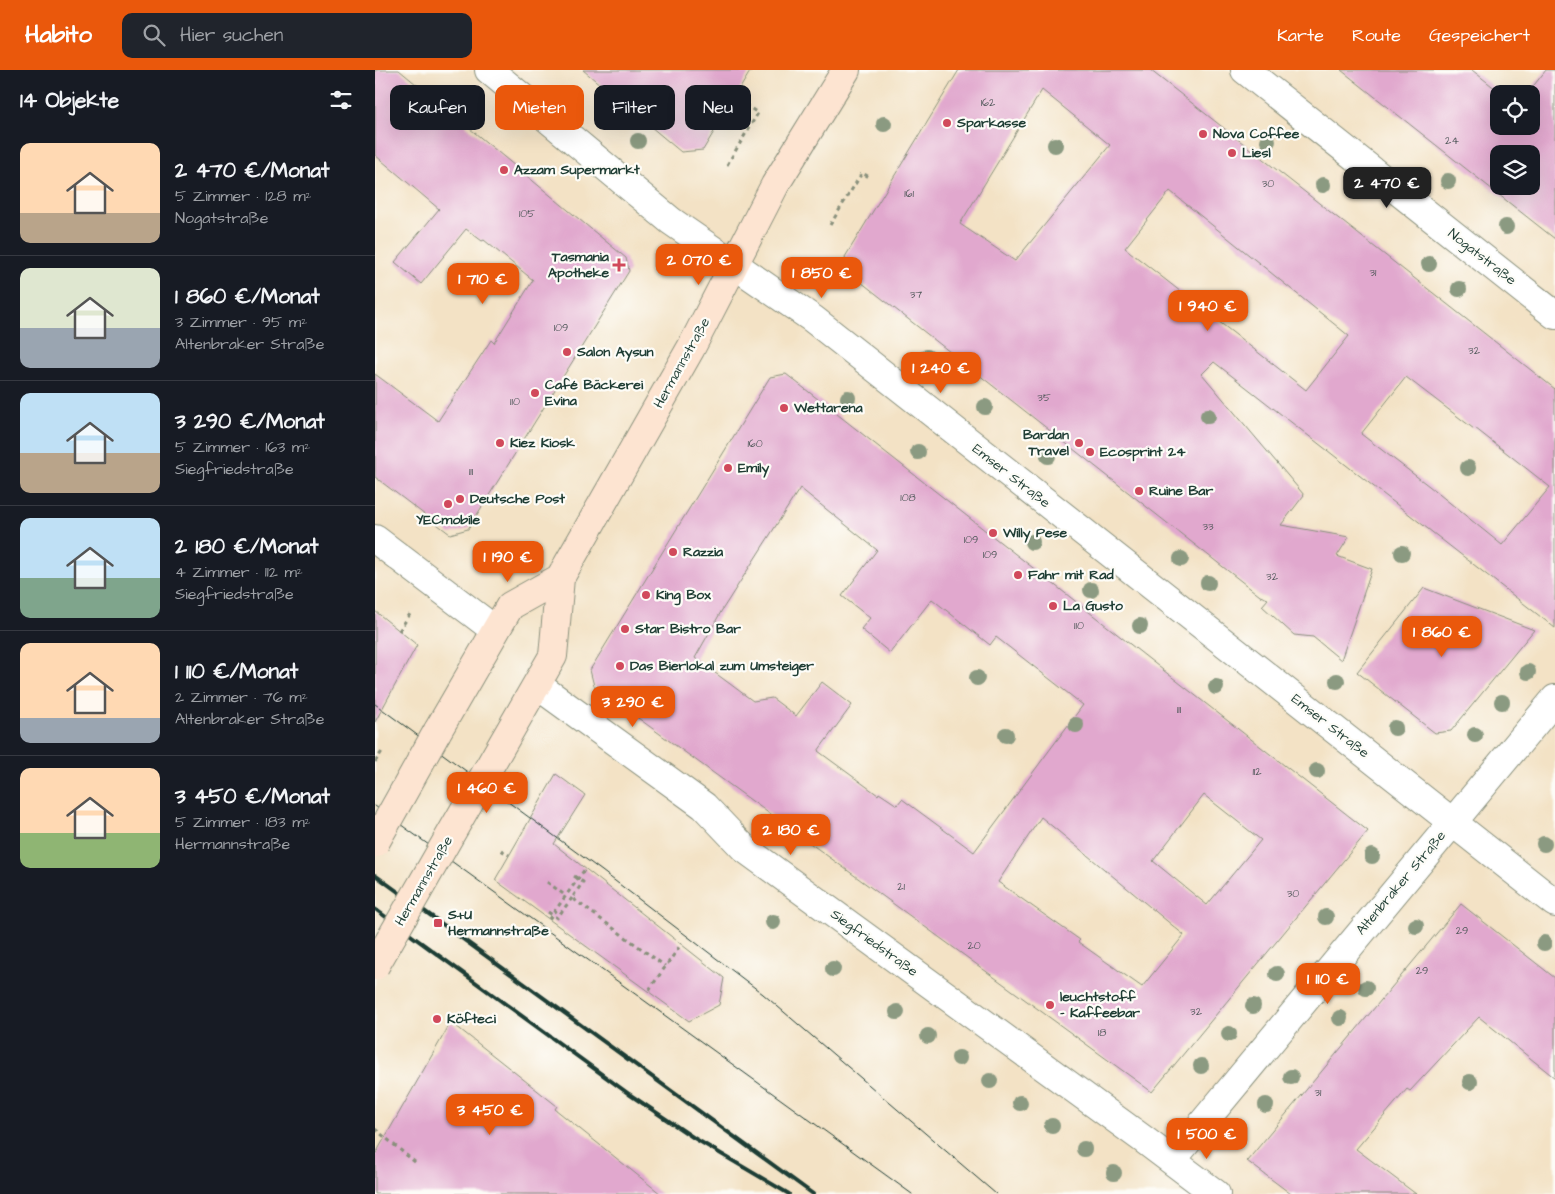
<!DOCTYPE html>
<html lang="de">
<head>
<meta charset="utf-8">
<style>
  :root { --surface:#171b24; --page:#20242c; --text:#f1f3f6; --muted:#9ea1a6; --line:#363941; --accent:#ea580c }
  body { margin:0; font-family:"Architects Daughter",sans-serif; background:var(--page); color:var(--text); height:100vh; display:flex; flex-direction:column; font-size:19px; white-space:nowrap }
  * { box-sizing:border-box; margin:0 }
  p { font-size:16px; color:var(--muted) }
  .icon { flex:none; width:28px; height:28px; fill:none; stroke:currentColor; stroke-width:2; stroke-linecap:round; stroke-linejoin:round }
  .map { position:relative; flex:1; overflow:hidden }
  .details { display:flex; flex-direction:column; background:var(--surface); width:375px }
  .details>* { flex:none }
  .hud { position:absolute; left:15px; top:15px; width:475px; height:45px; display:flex; gap:10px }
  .buttons { position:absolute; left:1115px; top:15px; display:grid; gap:10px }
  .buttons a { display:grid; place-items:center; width:50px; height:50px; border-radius:10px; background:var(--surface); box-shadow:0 5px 20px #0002; font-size:25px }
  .price { position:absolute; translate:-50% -42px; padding:0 11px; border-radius:10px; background:var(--accent); color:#fff; font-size:16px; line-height:32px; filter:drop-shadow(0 1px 2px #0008) }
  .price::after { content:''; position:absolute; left:50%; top:30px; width:15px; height:11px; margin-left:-8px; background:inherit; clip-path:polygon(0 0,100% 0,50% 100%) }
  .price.on { background:#222; color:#fff }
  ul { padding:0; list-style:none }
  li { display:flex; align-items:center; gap:15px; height:125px; padding:0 20px }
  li+li { border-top:1px solid var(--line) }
  li span { display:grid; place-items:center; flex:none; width:140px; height:100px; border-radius:10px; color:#555 }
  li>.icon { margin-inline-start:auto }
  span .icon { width:60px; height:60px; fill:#fffc; stroke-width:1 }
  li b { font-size:21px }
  h2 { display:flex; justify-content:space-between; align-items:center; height:60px; padding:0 20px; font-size:21px }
  .pill { padding:0 18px; border-radius:10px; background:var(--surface); box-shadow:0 5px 20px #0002; font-size:18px; line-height:45px }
  .pill.on { background:var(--accent); color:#fff }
  header { display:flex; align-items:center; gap:30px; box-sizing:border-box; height:70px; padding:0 25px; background:var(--accent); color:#fff }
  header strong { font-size:24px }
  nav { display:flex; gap:28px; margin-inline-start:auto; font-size:18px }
  .search { width:350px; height:45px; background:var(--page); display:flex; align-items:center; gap:12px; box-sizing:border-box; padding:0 18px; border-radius:10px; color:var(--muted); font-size:19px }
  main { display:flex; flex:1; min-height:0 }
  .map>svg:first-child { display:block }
  .building { fill:#e1a8ce; fill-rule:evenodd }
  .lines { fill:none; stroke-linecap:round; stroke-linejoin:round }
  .minor-casing { stroke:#89907c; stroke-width:30 }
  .secondary-casing { stroke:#89907c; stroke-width:30 }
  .path { stroke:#89907c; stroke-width:3; stroke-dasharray:4 4; stroke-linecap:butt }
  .minor { stroke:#fff; stroke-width:28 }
  .secondary { stroke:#fde4d1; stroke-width:28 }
  .tram { stroke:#1f3d34; stroke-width:1 }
  .rail { stroke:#1f3d34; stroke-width:4 }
  .secondary-bridge-casing { stroke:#89907c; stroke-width:30; stroke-linecap:butt }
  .secondary-bridge { stroke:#fde4d1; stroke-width:28 }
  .tree { fill:#8b9a81 }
  .poi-dot { fill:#d1495b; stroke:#fdfcf7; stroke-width:2 }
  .labels { text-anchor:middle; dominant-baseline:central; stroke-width:4.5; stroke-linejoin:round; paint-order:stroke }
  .number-label { font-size:11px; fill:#50585a }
  .poi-label { font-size:14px; font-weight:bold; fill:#1f3d34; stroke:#fdfcf7; text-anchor:start }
  .street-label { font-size:14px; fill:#1f3d34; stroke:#fdfcf7 }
</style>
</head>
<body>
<header>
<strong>Habito</strong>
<div class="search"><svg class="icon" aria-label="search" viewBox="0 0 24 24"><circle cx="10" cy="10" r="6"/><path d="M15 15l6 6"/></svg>Hier suchen</div>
<nav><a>Karte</a><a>Route</a><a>Gespeichert</a></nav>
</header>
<main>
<section class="details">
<h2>14 Objekte<svg class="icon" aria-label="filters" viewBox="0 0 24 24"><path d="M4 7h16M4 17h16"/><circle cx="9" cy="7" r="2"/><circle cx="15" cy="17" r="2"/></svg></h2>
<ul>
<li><span style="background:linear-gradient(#ffd9b3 70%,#b9a48a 0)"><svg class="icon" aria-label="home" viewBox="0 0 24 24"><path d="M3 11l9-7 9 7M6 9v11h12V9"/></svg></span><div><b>2 470 €/Monat</b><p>5 Zimmer · 128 m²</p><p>Nogatstraße</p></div></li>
<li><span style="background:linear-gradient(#dfe7d0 60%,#9aa5b1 0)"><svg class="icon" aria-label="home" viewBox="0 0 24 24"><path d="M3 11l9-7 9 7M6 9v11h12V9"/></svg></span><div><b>1 860 €/Monat</b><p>3 Zimmer · 95 m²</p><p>Altenbraker Straße</p></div></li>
<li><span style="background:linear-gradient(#bfe0f5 60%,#b9a48a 0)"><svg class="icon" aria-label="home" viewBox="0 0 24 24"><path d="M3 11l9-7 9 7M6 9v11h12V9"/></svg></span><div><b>3 290 €/Monat</b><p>5 Zimmer · 163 m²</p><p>Siegfriedstraße</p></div></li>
<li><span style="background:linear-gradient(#bfe0f5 60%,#7fa58c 0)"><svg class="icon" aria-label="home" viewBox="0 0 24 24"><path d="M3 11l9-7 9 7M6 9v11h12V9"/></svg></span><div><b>2 180 €/Monat</b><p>4 Zimmer · 112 m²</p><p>Siegfriedstraße</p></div></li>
<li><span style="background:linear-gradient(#ffd9b3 75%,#9aa5b1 0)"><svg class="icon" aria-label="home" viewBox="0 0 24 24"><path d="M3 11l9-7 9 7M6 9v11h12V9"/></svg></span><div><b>1 110 €/Monat</b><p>2 Zimmer · 76 m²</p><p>Altenbraker Straße</p></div></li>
<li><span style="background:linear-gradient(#ffd9b3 65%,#8fb573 0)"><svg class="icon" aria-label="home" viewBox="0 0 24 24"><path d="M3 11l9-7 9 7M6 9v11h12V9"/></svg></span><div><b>3 450 €/Monat</b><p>5 Zimmer · 183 m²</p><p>Hermannstraße</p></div></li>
</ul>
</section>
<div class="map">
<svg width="1180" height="1124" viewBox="0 0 1180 1124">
  <rect width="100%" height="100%" fill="#fdfcf7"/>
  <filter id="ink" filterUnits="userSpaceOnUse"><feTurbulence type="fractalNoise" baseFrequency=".02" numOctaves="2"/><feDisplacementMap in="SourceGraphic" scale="10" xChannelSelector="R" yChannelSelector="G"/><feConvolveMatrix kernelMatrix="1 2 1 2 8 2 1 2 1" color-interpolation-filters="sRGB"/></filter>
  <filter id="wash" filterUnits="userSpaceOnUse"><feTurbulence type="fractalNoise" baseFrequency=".0096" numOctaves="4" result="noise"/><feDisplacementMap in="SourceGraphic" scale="20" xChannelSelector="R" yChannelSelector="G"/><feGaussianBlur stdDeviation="1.12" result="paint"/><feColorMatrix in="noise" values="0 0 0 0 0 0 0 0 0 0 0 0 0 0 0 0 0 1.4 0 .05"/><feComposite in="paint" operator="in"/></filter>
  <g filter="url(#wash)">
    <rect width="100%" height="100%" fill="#f3e2c5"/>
    <g id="blocks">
      <path class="building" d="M 0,0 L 24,0 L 251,188 L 254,201 L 93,459 L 75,464 L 0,407 L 0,304 L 63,351 L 116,270 L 119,273 L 158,210 L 109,170 L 107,171 L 91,159 L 46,214 L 20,192 L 64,139 L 0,85 Z
        M 208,0 L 376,0 L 328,80 L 306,82 Z
        M 584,0 L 775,0 L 1180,319 L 1180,558 L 839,292 L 827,304 L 929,425 L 906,455 L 974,467 L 962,486 L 997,499 L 966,590 L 938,567 L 919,565 L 887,536 L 893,529 L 885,526 L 472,201 L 470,187 ZM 667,20 L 735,75 L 640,191 L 585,154 ZM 795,121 L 974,266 L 931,320 L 750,178 ZM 1031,307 L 1099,359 L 1100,358 L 1175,417 L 1127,475 L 1054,416 L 986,364 Z
        M 966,0 L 1097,0 L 1127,24 L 1124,24 L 1124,56 L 1156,56 L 1156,24 L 1152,24 L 1171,0 L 1180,0 L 1180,169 ZM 1124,84 L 1156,84 L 1156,116 L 1124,116 Z
        M 411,304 L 993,761 L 777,1022 L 219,616 L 215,600 L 395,307 ZM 425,418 L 502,480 L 467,526 L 495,548 L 486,559 L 515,583 L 557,529 L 615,575 L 621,567 L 708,635 L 599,782 L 527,729 L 522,735 L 504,723 L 503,725 L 443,681 L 477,635 L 447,612 L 421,646 L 397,628 L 378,631 L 320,588 L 347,540 ZM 829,725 L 886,770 L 832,835 L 778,791 ZM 666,747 L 809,865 L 767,917 L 703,872 L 705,870 L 623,812 Z
        M 1049,518 L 1159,560 L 1076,661 L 1060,663 L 982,602 Z
        M 0,541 L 42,575 L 0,652 Z
        M 181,704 L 210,725 L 179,774 L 349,908 L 344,935 L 314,951 L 120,810 Z
        M 1086,834 L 1180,908 L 1180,1008 L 1104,947 L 1035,1021 L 1032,1019 L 981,1079 L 1041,1124 L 916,1124 L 872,1091 Z
        M 76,952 L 182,1036 L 180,1039 L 286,1124 L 0,1124 L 0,1085 Z"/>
    </g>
  </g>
  <g filter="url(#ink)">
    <use href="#blocks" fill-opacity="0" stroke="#89907c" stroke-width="1"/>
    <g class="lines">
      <g class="minor-casing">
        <path id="minor" d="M 114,0 L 296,151 L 438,249 L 1180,833
          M 870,0 L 1180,245
          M 0,469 L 120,560
          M 162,615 L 329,736 L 370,779 L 768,1069 L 841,1124
          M 797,1090 L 1180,629"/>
      </g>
      <g class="secondary-casing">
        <path id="secondary" d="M 62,662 L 135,536 L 185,508
          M 113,699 L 178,586 L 185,508 L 316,278 L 400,115 L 471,0"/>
      </g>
      <path class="path" d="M 352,95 L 383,43 L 372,36
        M 455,155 L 487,103 L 496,108
        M 24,561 L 35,544
        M 0,692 L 8,680
        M 126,780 L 134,785
        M 199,806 L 208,812 L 197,828 L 290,896
        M 172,812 L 191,826
        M 173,842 L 182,848 L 197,828
        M 174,849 L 210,799
        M 274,920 L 307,873
        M 0,1059 L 41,1093"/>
      <use href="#minor" class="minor"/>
      <use href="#secondary" class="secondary"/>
      <path class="tram" d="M 0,634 L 227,801 L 388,924 L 621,1124
        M 0,736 L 537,1124"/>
      <path class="rail" d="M 0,805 L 438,1124
        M 0,839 L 254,1024 L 319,1068 L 414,1124"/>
      <g class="secondary-bridge-casing">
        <path id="secondary-bridge" d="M 0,773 L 62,662
          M 0,896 L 113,699"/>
      </g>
      <use href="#secondary-bridge" class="secondary-bridge"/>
    </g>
    <g class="tree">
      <circle cx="509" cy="54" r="8"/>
      <circle cx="263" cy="71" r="8"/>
      <circle cx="893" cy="71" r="8"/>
      <circle cx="680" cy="75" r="8"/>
      <circle cx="1073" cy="111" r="8"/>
      <circle cx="948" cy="115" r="8"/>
      <circle cx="1131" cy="157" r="8"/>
      <circle cx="1054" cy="194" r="8"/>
      <circle cx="1084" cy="219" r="8"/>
      <circle cx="552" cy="287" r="8"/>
      <circle cx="473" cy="328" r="8"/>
      <circle cx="610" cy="337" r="8"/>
      <circle cx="833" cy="346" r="8"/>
      <circle cx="543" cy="382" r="8"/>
      <circle cx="673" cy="386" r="8"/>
      <circle cx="1093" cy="398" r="8"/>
      <circle cx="657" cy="472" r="8"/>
      <circle cx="1027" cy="483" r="8"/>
      <circle cx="806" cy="489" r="8"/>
      <circle cx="833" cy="513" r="8"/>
      <circle cx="716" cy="520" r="8"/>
      <circle cx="765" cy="556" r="8"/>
      <circle cx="1153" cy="602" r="8"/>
      <circle cx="602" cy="608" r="8"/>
      <circle cx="962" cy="611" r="8"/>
      <circle cx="841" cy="617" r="8"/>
      <circle cx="1127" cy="632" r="8"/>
      <circle cx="701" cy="655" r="8"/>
      <circle cx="1020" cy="658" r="8"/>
      <circle cx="631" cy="665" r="8"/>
      <circle cx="1100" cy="665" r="8"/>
      <circle cx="942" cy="701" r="8"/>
      <circle cx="1169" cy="774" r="8"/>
      <circle cx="997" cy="786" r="8"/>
      <circle cx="951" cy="847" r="8"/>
      <circle cx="398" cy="852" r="8"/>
      <circle cx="1041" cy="856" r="8"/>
      <circle cx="1169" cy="873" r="8"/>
      <circle cx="458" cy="899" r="8"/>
      <circle cx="902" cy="904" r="8"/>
      <circle cx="991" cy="918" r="8"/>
      <circle cx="878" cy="936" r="8"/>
      <circle cx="522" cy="942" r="8"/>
      <circle cx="965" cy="948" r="8"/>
      <circle cx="854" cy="964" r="8"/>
      <circle cx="553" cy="966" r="8"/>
      <circle cx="584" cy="988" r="8"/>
      <circle cx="826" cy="996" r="8"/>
      <circle cx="916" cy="1007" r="8"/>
      <circle cx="615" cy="1011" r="8"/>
      <circle cx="1095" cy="1012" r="8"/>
      <circle cx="645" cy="1033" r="8"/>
      <circle cx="891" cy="1035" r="8"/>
      <circle cx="677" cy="1056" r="8"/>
      <circle cx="709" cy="1079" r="8"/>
      <circle cx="739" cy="1103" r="8"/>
    </g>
  </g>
  <g class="poi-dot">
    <circle cx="572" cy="53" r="5"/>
    <circle cx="828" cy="64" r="5"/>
    <circle cx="857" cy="83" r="5"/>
    <circle cx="129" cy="100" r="5"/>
    <path d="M241.5 187.5h5v5h5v5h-5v5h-5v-5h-5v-5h5z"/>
    <circle cx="192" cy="282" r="5"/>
    <circle cx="160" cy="323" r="5"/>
    <circle cx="409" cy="338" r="5"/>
    <circle cx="125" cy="373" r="5"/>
    <circle cx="704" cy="373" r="5"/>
    <circle cx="715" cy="382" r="5"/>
    <circle cx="353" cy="398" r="5"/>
    <circle cx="764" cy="421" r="5"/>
    <circle cx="85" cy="429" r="5"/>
    <circle cx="73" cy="434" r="5"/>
    <circle cx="618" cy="463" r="5"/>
    <circle cx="298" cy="482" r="5"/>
    <circle cx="643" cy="505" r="5"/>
    <circle cx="271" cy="525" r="5"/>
    <circle cx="678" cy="536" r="5"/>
    <circle cx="250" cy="559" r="5"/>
    <circle cx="245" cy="596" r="5"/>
    <rect x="58" y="848" width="10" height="10" rx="2.5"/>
    <circle cx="675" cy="935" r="5"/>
    <circle cx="62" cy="949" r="5"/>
  </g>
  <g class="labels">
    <g class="number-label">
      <text x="613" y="32">162</text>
      <text x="1077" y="70">24</text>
      <text x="893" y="113">30</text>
      <text x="534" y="123">161</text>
      <text x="152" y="143">105</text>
      <text x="998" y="202">31</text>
      <text x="541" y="224">37</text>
      <text x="186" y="257">109</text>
      <text x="1099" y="280">32</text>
      <text x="669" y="327">35</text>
      <text x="140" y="331">110</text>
      <text x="380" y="373">160</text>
      <text x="96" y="401">111</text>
      <text x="533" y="427">108</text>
      <text x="833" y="456">33</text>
      <text x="596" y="469">109</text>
      <text x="615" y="484">109</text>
      <text x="897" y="506">32</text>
      <text x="704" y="555">110</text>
      <text x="804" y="639">111</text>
      <text x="882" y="701">112</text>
      <text x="526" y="816">21</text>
      <text x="918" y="823">30</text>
      <text x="1087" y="860">29</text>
      <text x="599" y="875">20</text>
      <text x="1047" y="900">29</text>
      <text x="821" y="941">32</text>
      <text x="727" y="962">18</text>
      <text x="943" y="1022">31</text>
    </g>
    <g class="poi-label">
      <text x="582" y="53">Sparkasse</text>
      <text x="838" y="64">Nova Coffee</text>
      <text x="867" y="83">Liesl</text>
      <text x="139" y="100">Azzam Supermarkt</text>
      <text x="234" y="187" text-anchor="end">Tasmania<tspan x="234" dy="16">Apotheke</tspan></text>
      <text x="202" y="282">Salon Aysun</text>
      <text x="170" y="315">Café Bäckerei<tspan x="170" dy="16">Evina</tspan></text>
      <text x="419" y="338">Wettarena</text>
      <text x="694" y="365" text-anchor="end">Bardan<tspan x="694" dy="16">Travel</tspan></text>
      <text x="135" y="373">Kiez Kiosk</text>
      <text x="725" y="382">Ecosprint 24</text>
      <text x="363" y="398">Emily</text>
      <text x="774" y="421">Ruine Bar</text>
      <text x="95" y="429">Deutsche Post</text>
      <text x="73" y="450" text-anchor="middle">YECmobile</text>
      <text x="628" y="463">Willy Pese</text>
      <text x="308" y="482">Razzia</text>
      <text x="653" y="505">Fahr mit Rad</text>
      <text x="281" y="525">King Box</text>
      <text x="688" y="536">La Gusto</text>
      <text x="260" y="559">Star Bistro Bar</text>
      <text x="255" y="596">Das Bierlokal zum Umsteiger</text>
      <text x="73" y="845">S+U<tspan x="73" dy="16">Hermannstraße</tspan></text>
      <text x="685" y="927">leuchtstoff<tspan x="685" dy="16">– Kaffeebar</tspan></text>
      <text x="72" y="949">Köfteci</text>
    </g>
    <g class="street-label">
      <text transform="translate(1107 187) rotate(38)">Nogatstraße</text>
      <text transform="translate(307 293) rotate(-61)">Hermannstraße</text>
      <text transform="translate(636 406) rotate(38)">Emser Straße</text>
      <text transform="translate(955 656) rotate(38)">Emser Straße</text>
      <text transform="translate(49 811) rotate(-60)">Hermannstraße</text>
      <text transform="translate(1026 813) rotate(-50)">Altenbraker Straße</text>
      <text transform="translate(499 873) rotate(36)">Siegfriedstraße</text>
    </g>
  </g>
</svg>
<div class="buttons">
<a><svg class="icon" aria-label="locate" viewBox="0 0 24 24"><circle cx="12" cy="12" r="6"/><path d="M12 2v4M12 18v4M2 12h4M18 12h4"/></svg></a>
<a><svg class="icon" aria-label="layers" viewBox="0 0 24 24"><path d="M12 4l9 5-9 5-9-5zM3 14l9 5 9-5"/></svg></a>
</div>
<b class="price on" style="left:1012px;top:139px">2 470 €</b>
<b class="price" style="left:324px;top:216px">2 070 €</b>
<b class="price" style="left:447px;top:229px">1 850 €</b>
<b class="price" style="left:108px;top:235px">1 710 €</b>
<b class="price" style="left:833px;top:262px">1 940 €</b>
<b class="price" style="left:566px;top:324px">1 240 €</b>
<b class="price" style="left:133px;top:513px">1 190 €</b>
<b class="price" style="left:1067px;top:588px">1 860 €</b>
<b class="price" style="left:258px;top:658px">3 290 €</b>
<b class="price" style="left:112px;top:744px">1 460 €</b>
<b class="price" style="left:416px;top:786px">2 180 €</b>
<b class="price" style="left:953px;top:935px">1 110 €</b>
<b class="price" style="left:115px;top:1066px">3 450 €</b>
<b class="price" style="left:832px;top:1090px">1 500 €</b>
<div class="hud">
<a class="pill">Kaufen</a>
<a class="pill on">Mieten</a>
<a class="pill">Filter</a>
<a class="pill">Neu</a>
</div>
</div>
</main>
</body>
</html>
